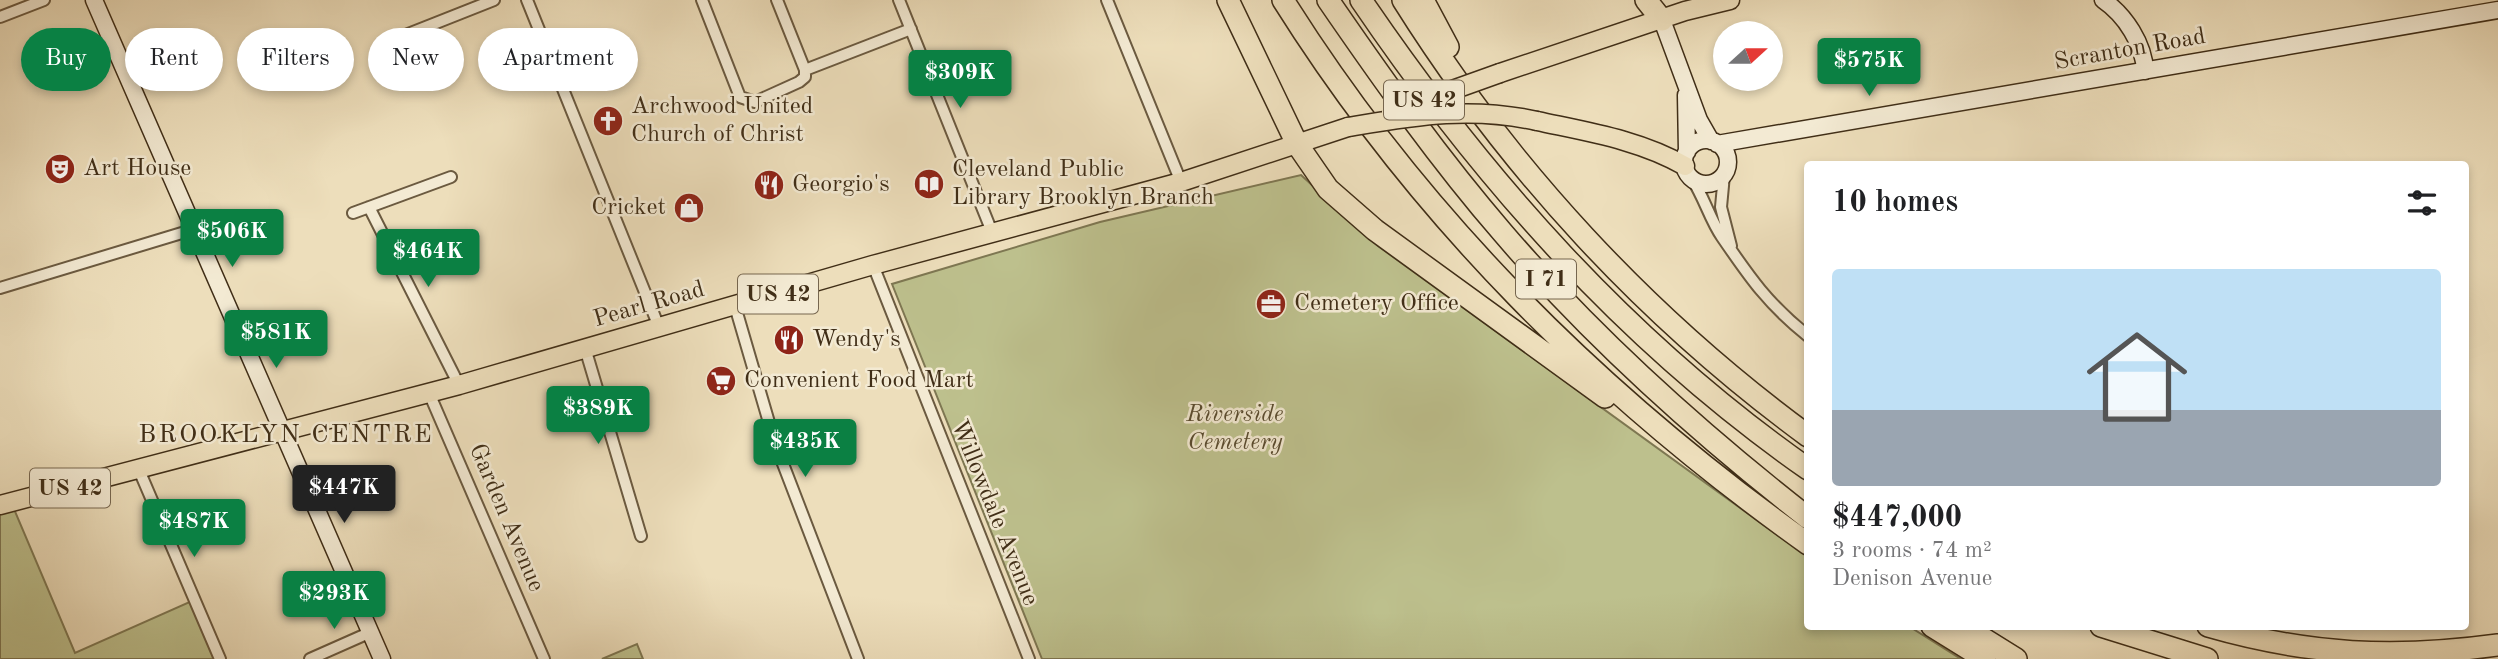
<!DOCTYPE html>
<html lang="en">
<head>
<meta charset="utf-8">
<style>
  :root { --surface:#fff; --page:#f6f6f6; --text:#202124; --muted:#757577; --accent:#0b8043 }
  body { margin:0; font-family:"Old Standard TT",serif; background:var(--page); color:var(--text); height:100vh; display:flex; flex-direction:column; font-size:26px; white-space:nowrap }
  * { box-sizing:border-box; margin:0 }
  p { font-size:23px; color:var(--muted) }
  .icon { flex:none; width:38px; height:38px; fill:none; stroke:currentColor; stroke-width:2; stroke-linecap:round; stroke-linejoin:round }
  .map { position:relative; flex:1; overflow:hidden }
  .drawer { position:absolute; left:1804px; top:161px; width:665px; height:469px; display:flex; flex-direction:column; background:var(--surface); border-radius:7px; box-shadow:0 4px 10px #0003 }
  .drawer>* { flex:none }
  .guide { position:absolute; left:21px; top:28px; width:665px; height:63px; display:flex; gap:14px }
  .needle { width:46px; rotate:69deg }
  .buttons { position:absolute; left:1713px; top:21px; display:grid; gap:14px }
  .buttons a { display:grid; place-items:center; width:70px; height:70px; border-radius:50%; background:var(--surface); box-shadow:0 4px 10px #0003; font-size:35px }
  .price { position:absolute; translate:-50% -60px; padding:0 16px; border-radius:7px; background:var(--accent); color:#fff; font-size:23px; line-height:46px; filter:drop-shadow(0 2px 4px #0008) }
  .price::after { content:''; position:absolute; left:50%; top:42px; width:21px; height:16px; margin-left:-10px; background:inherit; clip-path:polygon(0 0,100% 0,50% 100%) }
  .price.current { background:#222; color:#fff }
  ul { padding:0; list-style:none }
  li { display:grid; align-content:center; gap:14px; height:371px; padding:0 28px }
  li span { display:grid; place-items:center; height:217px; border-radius:7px; color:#555 }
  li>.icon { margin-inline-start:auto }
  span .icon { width:126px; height:126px; fill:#fffc; stroke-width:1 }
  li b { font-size:30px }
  h2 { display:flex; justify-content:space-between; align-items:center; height:84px; padding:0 28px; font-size:30px }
  .chip { padding:0 24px; border-radius:32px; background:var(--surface); box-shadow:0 4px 10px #0003; font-size:24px; line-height:63px }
  .chip.current { background:var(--accent); color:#fff }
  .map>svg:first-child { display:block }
  .green { fill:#bdc08d; stroke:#7e7752; stroke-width:2 }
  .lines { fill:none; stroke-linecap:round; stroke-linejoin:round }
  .street-casing { stroke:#6b5a40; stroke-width:14 }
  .secondary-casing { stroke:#402e17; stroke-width:19 }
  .primary-casing { stroke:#402e17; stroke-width:21 }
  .highway-casing { stroke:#402e17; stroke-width:24 }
  .street { stroke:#f3ead3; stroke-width:10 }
  .secondary { stroke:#f3ead3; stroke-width:16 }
  .primary { stroke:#eddebb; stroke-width:18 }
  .highway { stroke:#eddebb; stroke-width:21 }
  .primary-bridge-casing { stroke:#402e17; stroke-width:21; stroke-linecap:butt }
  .primary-bridge { stroke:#eddebb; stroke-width:18 }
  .labels { text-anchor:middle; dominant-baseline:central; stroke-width:5; stroke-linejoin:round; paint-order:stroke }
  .shield { fill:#f3ead3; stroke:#76664f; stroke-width:2 }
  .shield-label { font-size:23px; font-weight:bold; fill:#402e17 }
  .street-label { font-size:24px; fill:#402e17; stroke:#f3ead3 }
  .poi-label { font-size:24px; fill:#402e17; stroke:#f3ead3; text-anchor:start }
  .park-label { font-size:24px; font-style:italic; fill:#594b2f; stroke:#f3ead3 }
  .neighbourhood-label { font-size:26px; letter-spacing:2px; fill:#402e17; stroke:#f3ead3 }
</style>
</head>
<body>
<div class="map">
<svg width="2498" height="659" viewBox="0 0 2498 659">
  <rect width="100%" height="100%" fill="#eddebb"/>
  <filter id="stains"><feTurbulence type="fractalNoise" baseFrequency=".00286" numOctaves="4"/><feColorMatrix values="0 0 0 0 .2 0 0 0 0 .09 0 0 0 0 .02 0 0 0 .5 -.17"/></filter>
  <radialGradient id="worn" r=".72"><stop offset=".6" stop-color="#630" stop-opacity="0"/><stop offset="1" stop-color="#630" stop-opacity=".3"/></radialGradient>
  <path class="green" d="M 1301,175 L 1378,246 L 1808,557 L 1808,626 L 1910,627 L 1961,659 L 1042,659 L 892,284 L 1100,222 Z
    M 11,502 L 75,653 L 194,600 L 220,659 L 0,659 L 0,505 Z
    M 637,644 L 643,659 L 602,659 Z"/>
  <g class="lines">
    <g class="street-casing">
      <path id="street" d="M 527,0 L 659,327
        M 702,0 L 740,97 L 755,102 L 799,82 L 805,77 L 805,70
        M 777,0 L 805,70
        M 899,0 L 992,232
        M 1107,0 L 1181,182
        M 0,17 L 44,0
        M 398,38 L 494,0
        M 805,70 L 911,29
        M 1724,175 L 1721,207 L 1731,246
        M 1692,179 C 1704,197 1710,220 1722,237 C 1750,278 1768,304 1808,336
        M 369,207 L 459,385
        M 353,213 L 451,177
        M 873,265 L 1029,659
        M 0,288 L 195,229
        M 735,306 L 775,443 L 858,659
        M 585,348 L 641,536
        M 429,393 L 544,659
        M 139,470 L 220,659
        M 310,659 L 371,632"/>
    </g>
    <g class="secondary-casing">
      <path id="secondary" d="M 94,0 L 382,659
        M 2103,0 C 2125,15 2144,44 2145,71
        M 1662,20 L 1699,120 L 1711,141
        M 1686,95 L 1687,152
        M1684 162a22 22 0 1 1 44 0a22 22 0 1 1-44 0Z
        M 1717,144 L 2498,10"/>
    </g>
    <g class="primary-casing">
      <path id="primary" d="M 1500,73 L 1685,11 L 1730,0
        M 1537,121 C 1588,132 1640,140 1685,166
        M 0,505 L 459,385 L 873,265 L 1181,182 L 1348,127"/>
    </g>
    <g class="highway-casing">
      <path id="highway" d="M 1228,0 L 1297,144 L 1328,189 L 1375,230 L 1605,397
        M 1283,0 C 1420,218 1598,394 1808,544
        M 1328,0 C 1383,80 1439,159 1503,233 C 1594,339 1698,432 1808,518
        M 1361,0 C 1484,181 1628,343 1808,469
        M 1403,0 C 1509,169 1647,318 1808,436
        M 1423,0 L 1448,47
        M 1646,0 L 1662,20
        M 1932,626 L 1985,659
        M 1963,626 L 2016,659
        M 2101,626 L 2207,659
        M 2208,626 C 2308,655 2395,659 2498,645"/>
    </g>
    <use href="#street" class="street"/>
    <use href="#secondary" class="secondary"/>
    <use href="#primary" class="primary"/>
    <use href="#highway" class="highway"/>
    <g class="primary-bridge-casing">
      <path id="primary-bridge" d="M 1391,112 L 1500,73
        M 1348,127 C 1415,116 1470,106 1537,121"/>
    </g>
    <use href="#primary-bridge" class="primary-bridge"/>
  </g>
  <defs>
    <g id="church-disc" transform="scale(1.575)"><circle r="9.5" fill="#8f2418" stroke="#f3ead3"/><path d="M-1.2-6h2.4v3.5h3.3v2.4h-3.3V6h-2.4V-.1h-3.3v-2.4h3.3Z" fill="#fff"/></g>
    <g id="theatre-disc" transform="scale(1.575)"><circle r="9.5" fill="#8f2418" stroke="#f3ead3"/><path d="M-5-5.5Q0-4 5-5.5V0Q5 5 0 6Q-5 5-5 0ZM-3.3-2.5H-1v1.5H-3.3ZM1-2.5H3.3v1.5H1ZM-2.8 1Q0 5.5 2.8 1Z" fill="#fff"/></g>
    <g id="library-disc" transform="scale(1.575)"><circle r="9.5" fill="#8f2418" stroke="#f3ead3"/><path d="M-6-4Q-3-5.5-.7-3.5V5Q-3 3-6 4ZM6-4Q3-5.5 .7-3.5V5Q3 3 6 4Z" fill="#fff"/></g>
    <g id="restaurant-disc" transform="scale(1.575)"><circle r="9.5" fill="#8f2418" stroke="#f3ead3"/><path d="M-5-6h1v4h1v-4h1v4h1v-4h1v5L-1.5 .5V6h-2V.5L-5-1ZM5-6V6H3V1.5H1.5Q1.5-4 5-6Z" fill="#fff"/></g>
    <g id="shop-disc" transform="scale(1.575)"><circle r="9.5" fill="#8f2418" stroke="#f3ead3"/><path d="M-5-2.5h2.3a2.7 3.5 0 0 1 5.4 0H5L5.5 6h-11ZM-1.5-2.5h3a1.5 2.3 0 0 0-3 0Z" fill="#fff"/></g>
    <g id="office-disc" transform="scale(1.575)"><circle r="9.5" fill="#8f2418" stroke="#f3ead3"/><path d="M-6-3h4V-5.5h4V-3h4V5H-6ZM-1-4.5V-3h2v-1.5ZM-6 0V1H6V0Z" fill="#fff"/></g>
    <g id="supermarket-disc" transform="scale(1.575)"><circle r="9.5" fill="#8f2418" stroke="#f3ead3"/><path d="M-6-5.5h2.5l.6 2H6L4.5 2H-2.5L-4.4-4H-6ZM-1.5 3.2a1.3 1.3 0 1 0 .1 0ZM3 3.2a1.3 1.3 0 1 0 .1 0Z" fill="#fff"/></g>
  </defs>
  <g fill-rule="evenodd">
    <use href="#church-disc" x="608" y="121"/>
    <use href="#theatre-disc" x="60" y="169"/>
    <use href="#library-disc" x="929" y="184"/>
    <use href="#restaurant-disc" x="769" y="185"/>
    <use href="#shop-disc" x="689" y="208"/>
    <use href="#office-disc" x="1271" y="304"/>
    <use href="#restaurant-disc" x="789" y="340"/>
    <use href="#supermarket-disc" x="721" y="381"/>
  </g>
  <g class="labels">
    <g class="shield">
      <rect x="1384" y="80.5" width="80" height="39" rx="5"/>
      <rect x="1516" y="259.5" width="60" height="39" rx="5"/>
      <rect x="738" y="274.5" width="80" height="39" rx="5"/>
      <rect x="30" y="468.5" width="80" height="39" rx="5"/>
    </g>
    <g class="shield-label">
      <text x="1424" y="100">US 42</text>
      <text x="1546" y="279">I 71</text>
      <text x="778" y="294">US 42</text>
      <text x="70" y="488">US 42</text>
    </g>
    <g class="street-label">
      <text transform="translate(2130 50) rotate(-10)">Scranton Road</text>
      <text transform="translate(649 305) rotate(-16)">Pearl Road</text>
      <text transform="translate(994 513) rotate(68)">Willowdale Avenue</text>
      <text transform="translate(506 518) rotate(67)">Garden Avenue</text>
    </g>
    <g class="poi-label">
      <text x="631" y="107">Archwood United<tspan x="631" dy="28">Church of Christ</tspan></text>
      <text x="83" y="169">Art House</text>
      <text x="952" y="170">Cleveland Public<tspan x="952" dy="28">Library Brooklyn Branch</tspan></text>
      <text x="792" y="185">Georgio's</text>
      <text x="666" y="208" text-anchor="end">Cricket</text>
      <text x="1294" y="304">Cemetery Office</text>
      <text x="812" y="340">Wendy's</text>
      <text x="744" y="381">Convenient Food Mart</text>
    </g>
    <g class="park-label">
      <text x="1235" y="415">Riverside<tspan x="1235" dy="28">Cemetery</tspan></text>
    </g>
    <g class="neighbourhood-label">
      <text x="286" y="435">BROOKLYN CENTRE</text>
    </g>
  </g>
  <rect width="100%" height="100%" filter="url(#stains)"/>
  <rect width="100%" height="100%" fill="url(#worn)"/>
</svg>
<div class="buttons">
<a><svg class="needle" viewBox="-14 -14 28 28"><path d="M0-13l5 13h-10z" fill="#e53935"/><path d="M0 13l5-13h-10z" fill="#757577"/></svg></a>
</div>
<b class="price" style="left:1869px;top:98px">$575K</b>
<b class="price" style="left:960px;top:110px">$309K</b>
<b class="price" style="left:232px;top:269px">$506K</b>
<b class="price" style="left:428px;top:289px">$464K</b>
<b class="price" style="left:276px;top:370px">$581K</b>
<b class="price" style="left:598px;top:446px">$389K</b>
<b class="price" style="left:805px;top:479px">$435K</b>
<b class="price current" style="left:344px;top:525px">$447K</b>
<b class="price" style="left:194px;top:559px">$487K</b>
<b class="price" style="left:334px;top:631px">$293K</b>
<div class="guide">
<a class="chip current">Buy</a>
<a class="chip">Rent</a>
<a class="chip">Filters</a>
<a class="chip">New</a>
<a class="chip">Apartment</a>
</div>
<section class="drawer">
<h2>10 homes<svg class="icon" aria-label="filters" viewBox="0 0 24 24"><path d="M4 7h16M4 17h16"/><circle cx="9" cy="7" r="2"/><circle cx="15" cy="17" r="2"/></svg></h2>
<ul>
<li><span style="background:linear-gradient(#bfe0f5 65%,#9aa5b1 0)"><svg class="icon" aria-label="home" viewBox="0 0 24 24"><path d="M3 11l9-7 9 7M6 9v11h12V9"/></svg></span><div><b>$447,000</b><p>3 rooms · 74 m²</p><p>Denison Avenue</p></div></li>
</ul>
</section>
</div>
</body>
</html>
